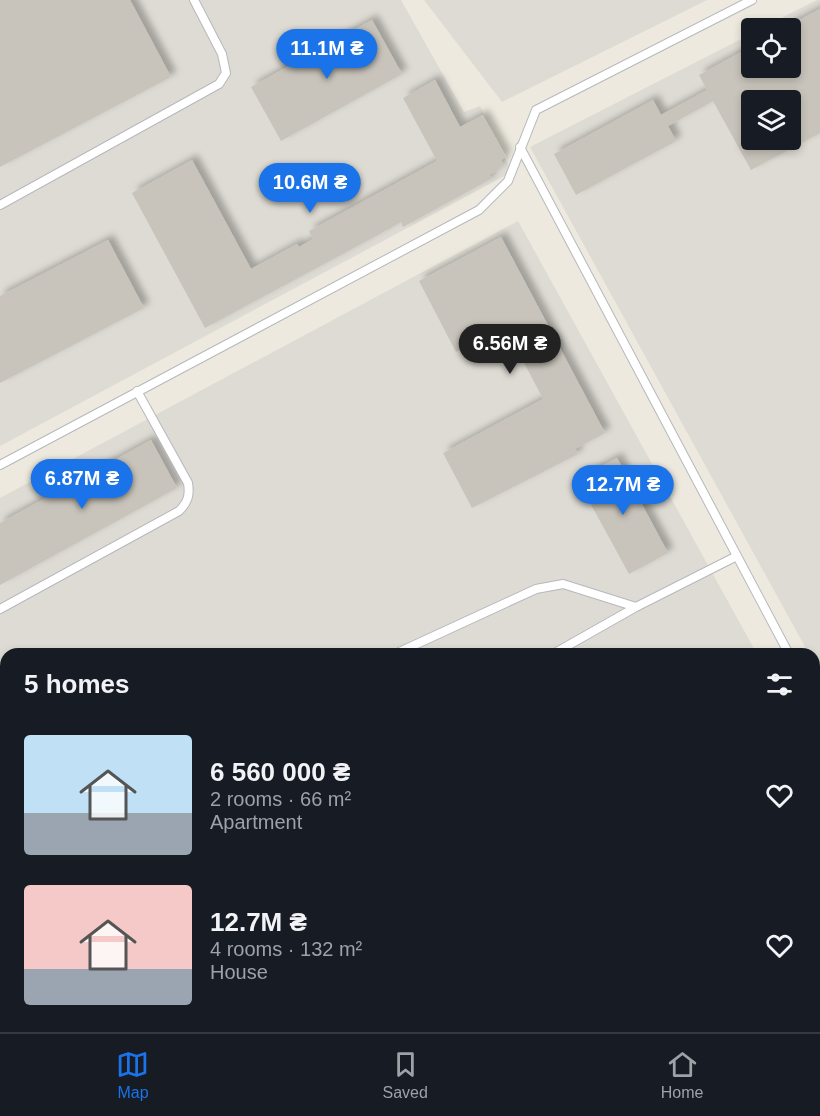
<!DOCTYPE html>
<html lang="en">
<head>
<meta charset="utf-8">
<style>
  :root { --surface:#171b24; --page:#20242c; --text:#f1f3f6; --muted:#9ea1a6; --line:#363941; --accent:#1a73e8 }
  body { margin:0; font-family:Helvetica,sans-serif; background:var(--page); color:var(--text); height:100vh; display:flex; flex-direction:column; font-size:22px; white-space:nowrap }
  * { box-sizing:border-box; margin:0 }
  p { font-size:20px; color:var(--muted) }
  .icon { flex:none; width:33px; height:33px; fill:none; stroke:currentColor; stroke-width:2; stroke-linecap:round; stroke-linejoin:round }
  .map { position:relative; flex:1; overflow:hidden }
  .details { position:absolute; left:0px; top:648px; width:820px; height:384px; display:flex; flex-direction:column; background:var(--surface); border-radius:18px 18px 0 0; box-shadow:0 3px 9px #0003 }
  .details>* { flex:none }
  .fabs { position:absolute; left:741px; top:18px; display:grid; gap:12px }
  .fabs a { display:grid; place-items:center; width:60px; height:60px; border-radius:6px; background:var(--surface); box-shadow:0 3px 9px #0003; font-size:30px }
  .price { position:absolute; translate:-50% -51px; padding:0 14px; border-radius:21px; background:var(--accent); color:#fff; font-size:20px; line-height:39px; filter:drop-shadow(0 2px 3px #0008) }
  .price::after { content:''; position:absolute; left:50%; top:36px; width:18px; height:14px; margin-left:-9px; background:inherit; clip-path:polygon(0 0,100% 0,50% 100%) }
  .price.active { background:#222; color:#fff }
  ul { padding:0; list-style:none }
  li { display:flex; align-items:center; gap:18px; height:150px; padding:0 24px }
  li span { display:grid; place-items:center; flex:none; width:168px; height:120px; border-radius:6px; color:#555 }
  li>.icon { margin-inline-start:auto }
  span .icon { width:72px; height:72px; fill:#fffc; stroke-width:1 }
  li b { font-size:26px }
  h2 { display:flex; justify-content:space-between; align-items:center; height:72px; padding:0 24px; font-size:26px }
  .tab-bar { display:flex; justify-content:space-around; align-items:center; height:84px; border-top:2px solid var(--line); background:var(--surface); font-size:16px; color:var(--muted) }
  .tab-bar a { display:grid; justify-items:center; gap:3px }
  .tab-bar .active { color:var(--accent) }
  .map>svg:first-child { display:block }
  .industrial { fill:#dddbd3; fill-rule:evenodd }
  .building { fill:#c8c4bb; fill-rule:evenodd; filter:url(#shadow) }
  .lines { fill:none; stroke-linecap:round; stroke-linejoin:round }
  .service-casing { stroke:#b5b8bd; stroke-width:10 }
  .service { stroke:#fff; stroke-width:8 }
</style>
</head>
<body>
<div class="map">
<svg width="820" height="1032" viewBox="0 0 820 1032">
  <defs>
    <filter id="shadow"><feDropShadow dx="5.5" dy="-5.5" stdDeviation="3" flood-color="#0004"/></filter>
  </defs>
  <rect width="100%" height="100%" fill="#ede9de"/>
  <path class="industrial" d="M 0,0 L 401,0 L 464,112 L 480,106 L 512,172 L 0,446 Z
    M 424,0 L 707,0 L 502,102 Z
    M 817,0 L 820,0 L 820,674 L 815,664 L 814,654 L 809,654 L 530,147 L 751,34 L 752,68 L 790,68 L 790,28 L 761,28 ZM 752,100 L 790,100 L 790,140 L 752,140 Z
    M 518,221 L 757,654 L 6,654 L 6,1026 L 745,1026 L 734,1032 L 0,1032 L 0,498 Z
    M 815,757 L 820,767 L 820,987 L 815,990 Z"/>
  <path class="building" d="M 0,0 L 130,0 L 171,77 L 0,167 Z
    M 820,9 L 820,133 L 751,170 L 713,101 L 668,126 L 676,141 L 576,195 L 554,154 L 653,100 L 661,115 L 707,90 L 699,75 L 752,46 L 752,68 L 790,68 L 790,28 L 784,28 ZM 752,100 L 790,100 L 790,140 L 752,140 Z
    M 372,20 L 402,74 L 281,141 L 251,87 Z
    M 435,80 L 460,127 L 483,115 L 506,157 L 501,160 L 503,164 L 498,167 L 499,169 L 489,175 L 491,179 L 403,227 L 401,222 L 389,229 L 205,328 L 132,193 L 192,160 L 251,269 L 297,244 L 299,247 L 313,239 L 309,231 L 437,161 L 403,98 Z
    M 501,237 L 605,433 L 575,449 L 578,454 L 472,508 L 443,453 L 543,399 L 505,326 L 456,352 L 419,281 Z
    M 108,240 L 144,308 L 0,383 L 0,296 Z
    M 151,440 L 177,488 L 0,585 L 0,523 Z
    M 617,458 L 668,553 L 629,574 L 577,479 Z
    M 60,1026 L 123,1026 L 126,1032 L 63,1032 Z
    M 270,1026 L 331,1026 L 320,1032 L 273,1032 Z"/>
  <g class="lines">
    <g class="service-casing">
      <path id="service" d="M 520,147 L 789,654
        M 0,205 L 219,84 L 226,73 L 222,54 L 194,0
        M 0,465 L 479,210 L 508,181 L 536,110 L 752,0
        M 0,609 L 179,511 C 188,502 190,495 188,483 L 137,391
        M 395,654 L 536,589 L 563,584 L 636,607
        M 553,654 L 636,607 L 737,556
        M 814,702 L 820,712
        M 814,995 L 820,992
        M 204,1026 L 207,1032
        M 746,1032 L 757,1026"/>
    </g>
    <use href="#service" class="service"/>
  </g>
</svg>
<div class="fabs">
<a><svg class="icon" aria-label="locate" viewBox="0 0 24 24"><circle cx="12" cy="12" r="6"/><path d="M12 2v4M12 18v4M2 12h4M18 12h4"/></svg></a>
<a><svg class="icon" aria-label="layers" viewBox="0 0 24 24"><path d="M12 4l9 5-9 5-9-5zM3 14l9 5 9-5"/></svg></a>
</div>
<b class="price" style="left:327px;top:80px">11.1M ₴</b>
<b class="price" style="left:310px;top:214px">10.6M ₴</b>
<b class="price active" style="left:510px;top:375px">6.56M ₴</b>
<b class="price" style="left:82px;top:510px">6.87M ₴</b>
<b class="price" style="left:623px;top:516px">12.7M ₴</b>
<section class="details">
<h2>5 homes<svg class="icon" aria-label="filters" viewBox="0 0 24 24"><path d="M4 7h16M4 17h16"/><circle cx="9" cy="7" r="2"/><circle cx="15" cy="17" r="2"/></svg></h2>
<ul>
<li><span style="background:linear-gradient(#bfe0f5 65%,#9aa5b1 0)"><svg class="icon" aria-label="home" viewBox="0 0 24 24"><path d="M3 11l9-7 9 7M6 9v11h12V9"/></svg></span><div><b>6 560 000 ₴</b><p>2 rooms · 66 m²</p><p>Apartment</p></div><svg class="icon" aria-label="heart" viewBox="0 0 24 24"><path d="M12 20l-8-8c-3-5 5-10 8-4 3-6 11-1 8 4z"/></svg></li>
<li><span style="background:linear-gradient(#f6c9c9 70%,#9aa5b1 0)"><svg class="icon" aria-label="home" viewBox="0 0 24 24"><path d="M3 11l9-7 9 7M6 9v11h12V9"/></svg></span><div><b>12.7M ₴</b><p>4 rooms · 132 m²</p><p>House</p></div><svg class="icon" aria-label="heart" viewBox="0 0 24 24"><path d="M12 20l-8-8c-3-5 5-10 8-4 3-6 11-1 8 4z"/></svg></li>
</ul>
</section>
</div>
<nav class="tab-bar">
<a class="active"><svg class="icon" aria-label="map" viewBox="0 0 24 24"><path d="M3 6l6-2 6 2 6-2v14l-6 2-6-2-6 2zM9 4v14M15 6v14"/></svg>Map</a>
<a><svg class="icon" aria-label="saved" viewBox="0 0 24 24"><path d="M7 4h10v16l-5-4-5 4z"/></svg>Saved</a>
<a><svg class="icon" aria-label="home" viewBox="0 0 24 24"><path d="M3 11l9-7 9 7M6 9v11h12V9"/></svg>Home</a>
</nav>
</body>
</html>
